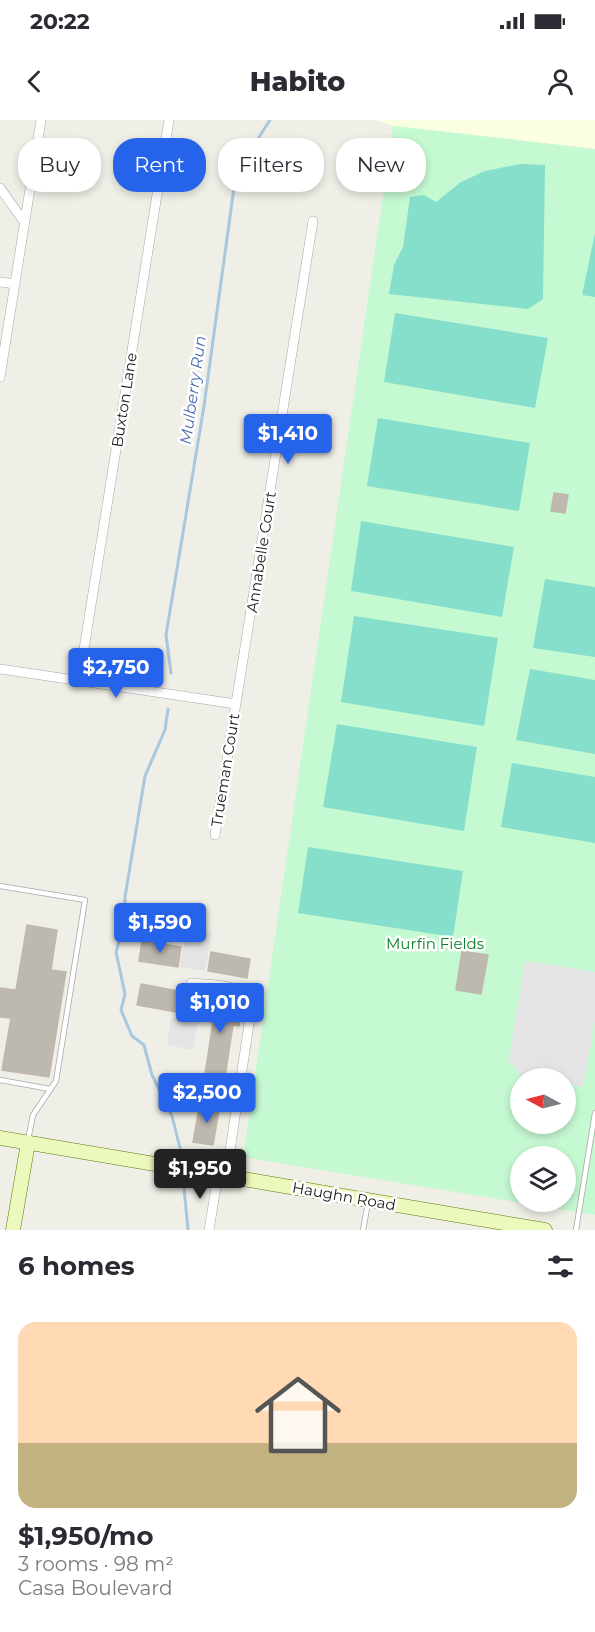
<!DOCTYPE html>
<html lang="en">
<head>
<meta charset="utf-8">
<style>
  :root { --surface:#fff; --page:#f7f7f7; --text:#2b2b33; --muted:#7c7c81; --line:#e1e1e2; --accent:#2563eb }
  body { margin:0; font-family:Montserrat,sans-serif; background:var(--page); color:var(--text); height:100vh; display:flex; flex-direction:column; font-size:22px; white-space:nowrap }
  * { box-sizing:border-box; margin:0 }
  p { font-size:20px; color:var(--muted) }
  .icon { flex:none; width:33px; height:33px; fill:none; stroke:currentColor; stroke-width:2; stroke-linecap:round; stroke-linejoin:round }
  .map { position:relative; height:1110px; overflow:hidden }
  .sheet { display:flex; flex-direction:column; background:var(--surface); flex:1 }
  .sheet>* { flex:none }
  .top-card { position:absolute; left:18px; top:18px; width:560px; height:54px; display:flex; gap:12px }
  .needle { width:39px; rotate:277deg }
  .tools { position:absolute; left:510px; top:948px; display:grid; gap:12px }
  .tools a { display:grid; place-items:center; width:66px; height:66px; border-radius:50%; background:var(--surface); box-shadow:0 3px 9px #0003; font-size:30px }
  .price { position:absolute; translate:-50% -51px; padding:0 14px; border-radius:6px; background:var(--accent); color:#fff; font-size:20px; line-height:39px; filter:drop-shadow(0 2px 3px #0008) }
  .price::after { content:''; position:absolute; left:50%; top:36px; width:18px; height:14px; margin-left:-9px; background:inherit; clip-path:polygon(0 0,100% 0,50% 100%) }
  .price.current { background:#222; color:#fff }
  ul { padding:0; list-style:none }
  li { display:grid; align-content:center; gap:12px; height:318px; padding:0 18px }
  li+li { border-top:2px solid var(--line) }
  li span { display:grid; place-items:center; height:186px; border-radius:18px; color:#555 }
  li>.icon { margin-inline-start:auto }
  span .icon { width:108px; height:108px; fill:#fffc; stroke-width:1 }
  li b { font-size:26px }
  h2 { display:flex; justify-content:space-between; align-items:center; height:72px; padding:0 18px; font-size:26px }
  .tag { padding:0 21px; border-radius:24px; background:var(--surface); box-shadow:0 3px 9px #0003; font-size:21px; line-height:54px }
  .tag.current { background:var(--accent); color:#fff }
  .status { display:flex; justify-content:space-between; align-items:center; height:42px; padding:0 30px; background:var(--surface); direction:ltr }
  .status svg { height:16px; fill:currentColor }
  header { display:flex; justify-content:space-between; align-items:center; height:78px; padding:0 18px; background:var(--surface); font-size:27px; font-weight:800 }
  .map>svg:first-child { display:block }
  .education { fill:#faffe1 }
  .park { fill:#c5f9d2; fill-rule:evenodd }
  .pitch { fill:#85dfcb }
  .parking { fill:#e4e4e4 }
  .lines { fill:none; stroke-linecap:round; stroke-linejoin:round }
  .stream { stroke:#a7c8de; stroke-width:3 }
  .building { fill:#bdb8b0; stroke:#c2b8a9; stroke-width:1.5 }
  .lane-casing { stroke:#a7a7a7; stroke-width:6 }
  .street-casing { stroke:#a7a7a7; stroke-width:10 }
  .secondary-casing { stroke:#597905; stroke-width:15 }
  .lane { stroke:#fff; stroke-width:4.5 }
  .street { stroke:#fff; stroke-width:9 }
  .secondary { stroke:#ecf9bc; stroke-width:14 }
  .labels { text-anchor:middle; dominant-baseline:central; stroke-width:5; stroke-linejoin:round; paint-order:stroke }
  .street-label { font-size:15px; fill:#202020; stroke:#fff }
  .park-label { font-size:15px; fill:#0c8029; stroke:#fff }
  .water-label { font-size:16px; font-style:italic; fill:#4c6eb0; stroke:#fff }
</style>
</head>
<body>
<div class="status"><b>20:22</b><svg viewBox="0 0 49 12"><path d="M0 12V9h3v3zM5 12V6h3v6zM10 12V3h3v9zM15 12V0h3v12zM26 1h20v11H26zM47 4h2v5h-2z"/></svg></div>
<header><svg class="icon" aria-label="back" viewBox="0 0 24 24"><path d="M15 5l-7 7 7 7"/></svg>Habito<svg class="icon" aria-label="person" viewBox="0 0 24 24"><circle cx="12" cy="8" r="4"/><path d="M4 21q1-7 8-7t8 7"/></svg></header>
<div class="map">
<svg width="595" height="1110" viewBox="0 0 595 1110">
  <rect width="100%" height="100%" fill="#f0efe7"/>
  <path class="education" d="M 375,0 L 595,0 L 595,29 L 393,6 Z"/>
  <path class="park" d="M 393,6 L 595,29 L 595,1095 L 243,1037 ZM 520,958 L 566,958 L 566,1004 L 520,1004 ZM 520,1036 L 566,1036 L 566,1082 L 520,1082 Z"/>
  <path class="pitch" d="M 520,44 L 545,45 L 543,179 L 528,189 L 389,174 L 394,145 L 403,127 L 410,77 L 424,75 L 436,82 L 461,62 L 485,51 Z
    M 595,113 L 595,177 L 582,175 Z
    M 395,193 L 548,218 L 535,288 L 384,262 Z
    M 378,298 L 530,323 L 519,391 L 367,366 Z
    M 361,401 L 514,427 L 502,497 L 351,471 Z
    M 545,459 L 595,467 L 595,537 L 533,528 Z
    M 354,496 L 498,518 L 484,606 L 341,582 Z
    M 530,549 L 595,560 L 595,634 L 516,620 Z
    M 337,604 L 477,627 L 464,711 L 323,687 Z
    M 512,643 L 595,657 L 595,723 L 501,707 Z
    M 308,727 L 463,751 L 453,817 L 298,793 Z"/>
  <path class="parking" d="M 187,807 L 212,812 L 205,851 L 180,847 Z
    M 525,841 L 595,852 L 595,901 L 583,967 L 566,964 L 566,958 L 521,957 L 514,945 L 508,943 Z
    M 183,875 L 202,878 L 193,930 L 167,925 L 171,898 L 179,899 Z
    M 186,953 L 222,959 L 218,983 L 182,978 Z"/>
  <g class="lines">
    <path class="stream" d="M 171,553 L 166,515 L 204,286 L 236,53 L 270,0
      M 168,589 L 165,610 L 145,656 L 125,777 L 124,804 L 116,832 L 125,874 L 121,890 L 132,916 L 144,925 L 152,955 L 172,996 L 183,1040
      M 184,1068 L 188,1110"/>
  </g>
  <path class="building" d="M 554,373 L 568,375 L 565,393 L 551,391 Z
    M 27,805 L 57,810 L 51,850 L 66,852 L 49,957 L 2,950 L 11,898 L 0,897 L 0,868 L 16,870 Z
    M 142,821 L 181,827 L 178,847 L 139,841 Z
    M 462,831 L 488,835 L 481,874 L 456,870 Z
    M 211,832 L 250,839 L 247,858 L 208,851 Z
    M 141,864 L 179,871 L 176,892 L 137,885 Z
    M 202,881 L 241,886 L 239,906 L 233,905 L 225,957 L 205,954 L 213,902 L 199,900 Z
    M 200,982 L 220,985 L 213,1025 L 193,1022 Z"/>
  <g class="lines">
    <g class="lane-casing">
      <path id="lane" d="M 0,766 L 85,780 L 56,961 L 33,995 L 28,1020
        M 0,960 L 50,969
        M 363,1110 L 368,1083
        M 576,1110 L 595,993"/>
    </g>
    <g class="street-casing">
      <path id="street" d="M 0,68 L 25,103
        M 0,162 L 15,164
        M 0,257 L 41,0
        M 0,549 L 236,584
        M 79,560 L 169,0
        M 215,715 L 313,101
        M 191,863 C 210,865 245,863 252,884 L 226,1057
        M 209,1110 L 218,1055"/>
    </g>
    <g class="secondary-casing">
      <path id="secondary" d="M 0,1018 L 545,1110
        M 13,1110 L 28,1023"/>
    </g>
    <use href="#lane" class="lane"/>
    <use href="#street" class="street"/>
    <use href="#secondary" class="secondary"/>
  </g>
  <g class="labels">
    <g class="street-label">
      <text transform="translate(124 280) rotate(-81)">Buxton Lane</text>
      <text transform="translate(261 432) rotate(-81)">Annabelle Court</text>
      <text transform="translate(225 650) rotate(-81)">Trueman Court</text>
      <text transform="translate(344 1076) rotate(10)">Haughn Road</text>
    </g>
    <g class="park-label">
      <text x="435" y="823">Murfin Fields</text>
    </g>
    <g class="water-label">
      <text transform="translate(193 270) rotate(-82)">Mulberry Run</text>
    </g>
  </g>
</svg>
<div class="tools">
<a><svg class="needle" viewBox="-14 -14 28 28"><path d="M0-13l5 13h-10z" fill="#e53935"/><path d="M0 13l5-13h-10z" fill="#7c7c81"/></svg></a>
<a><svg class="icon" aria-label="layers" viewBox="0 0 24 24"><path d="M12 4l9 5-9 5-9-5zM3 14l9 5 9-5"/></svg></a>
</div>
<b class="price" style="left:288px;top:345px">$1,410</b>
<b class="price" style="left:116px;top:579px">$2,750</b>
<b class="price" style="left:160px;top:834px">$1,590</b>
<b class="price" style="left:220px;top:914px">$1,010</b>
<b class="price" style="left:207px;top:1004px">$2,500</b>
<b class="price current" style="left:200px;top:1080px">$1,950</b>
<div class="top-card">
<a class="tag">Buy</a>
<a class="tag current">Rent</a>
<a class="tag">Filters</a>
<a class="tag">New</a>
</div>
</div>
<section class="sheet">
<h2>6 homes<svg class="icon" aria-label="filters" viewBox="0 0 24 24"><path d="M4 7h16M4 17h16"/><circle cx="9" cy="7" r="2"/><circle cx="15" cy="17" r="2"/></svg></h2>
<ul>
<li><span style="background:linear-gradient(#ffd9b3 65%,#c2b280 0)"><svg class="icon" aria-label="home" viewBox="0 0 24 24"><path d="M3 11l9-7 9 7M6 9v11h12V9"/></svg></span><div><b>$1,950/mo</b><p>3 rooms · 98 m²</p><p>Casa Boulevard</p></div></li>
</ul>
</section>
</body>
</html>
